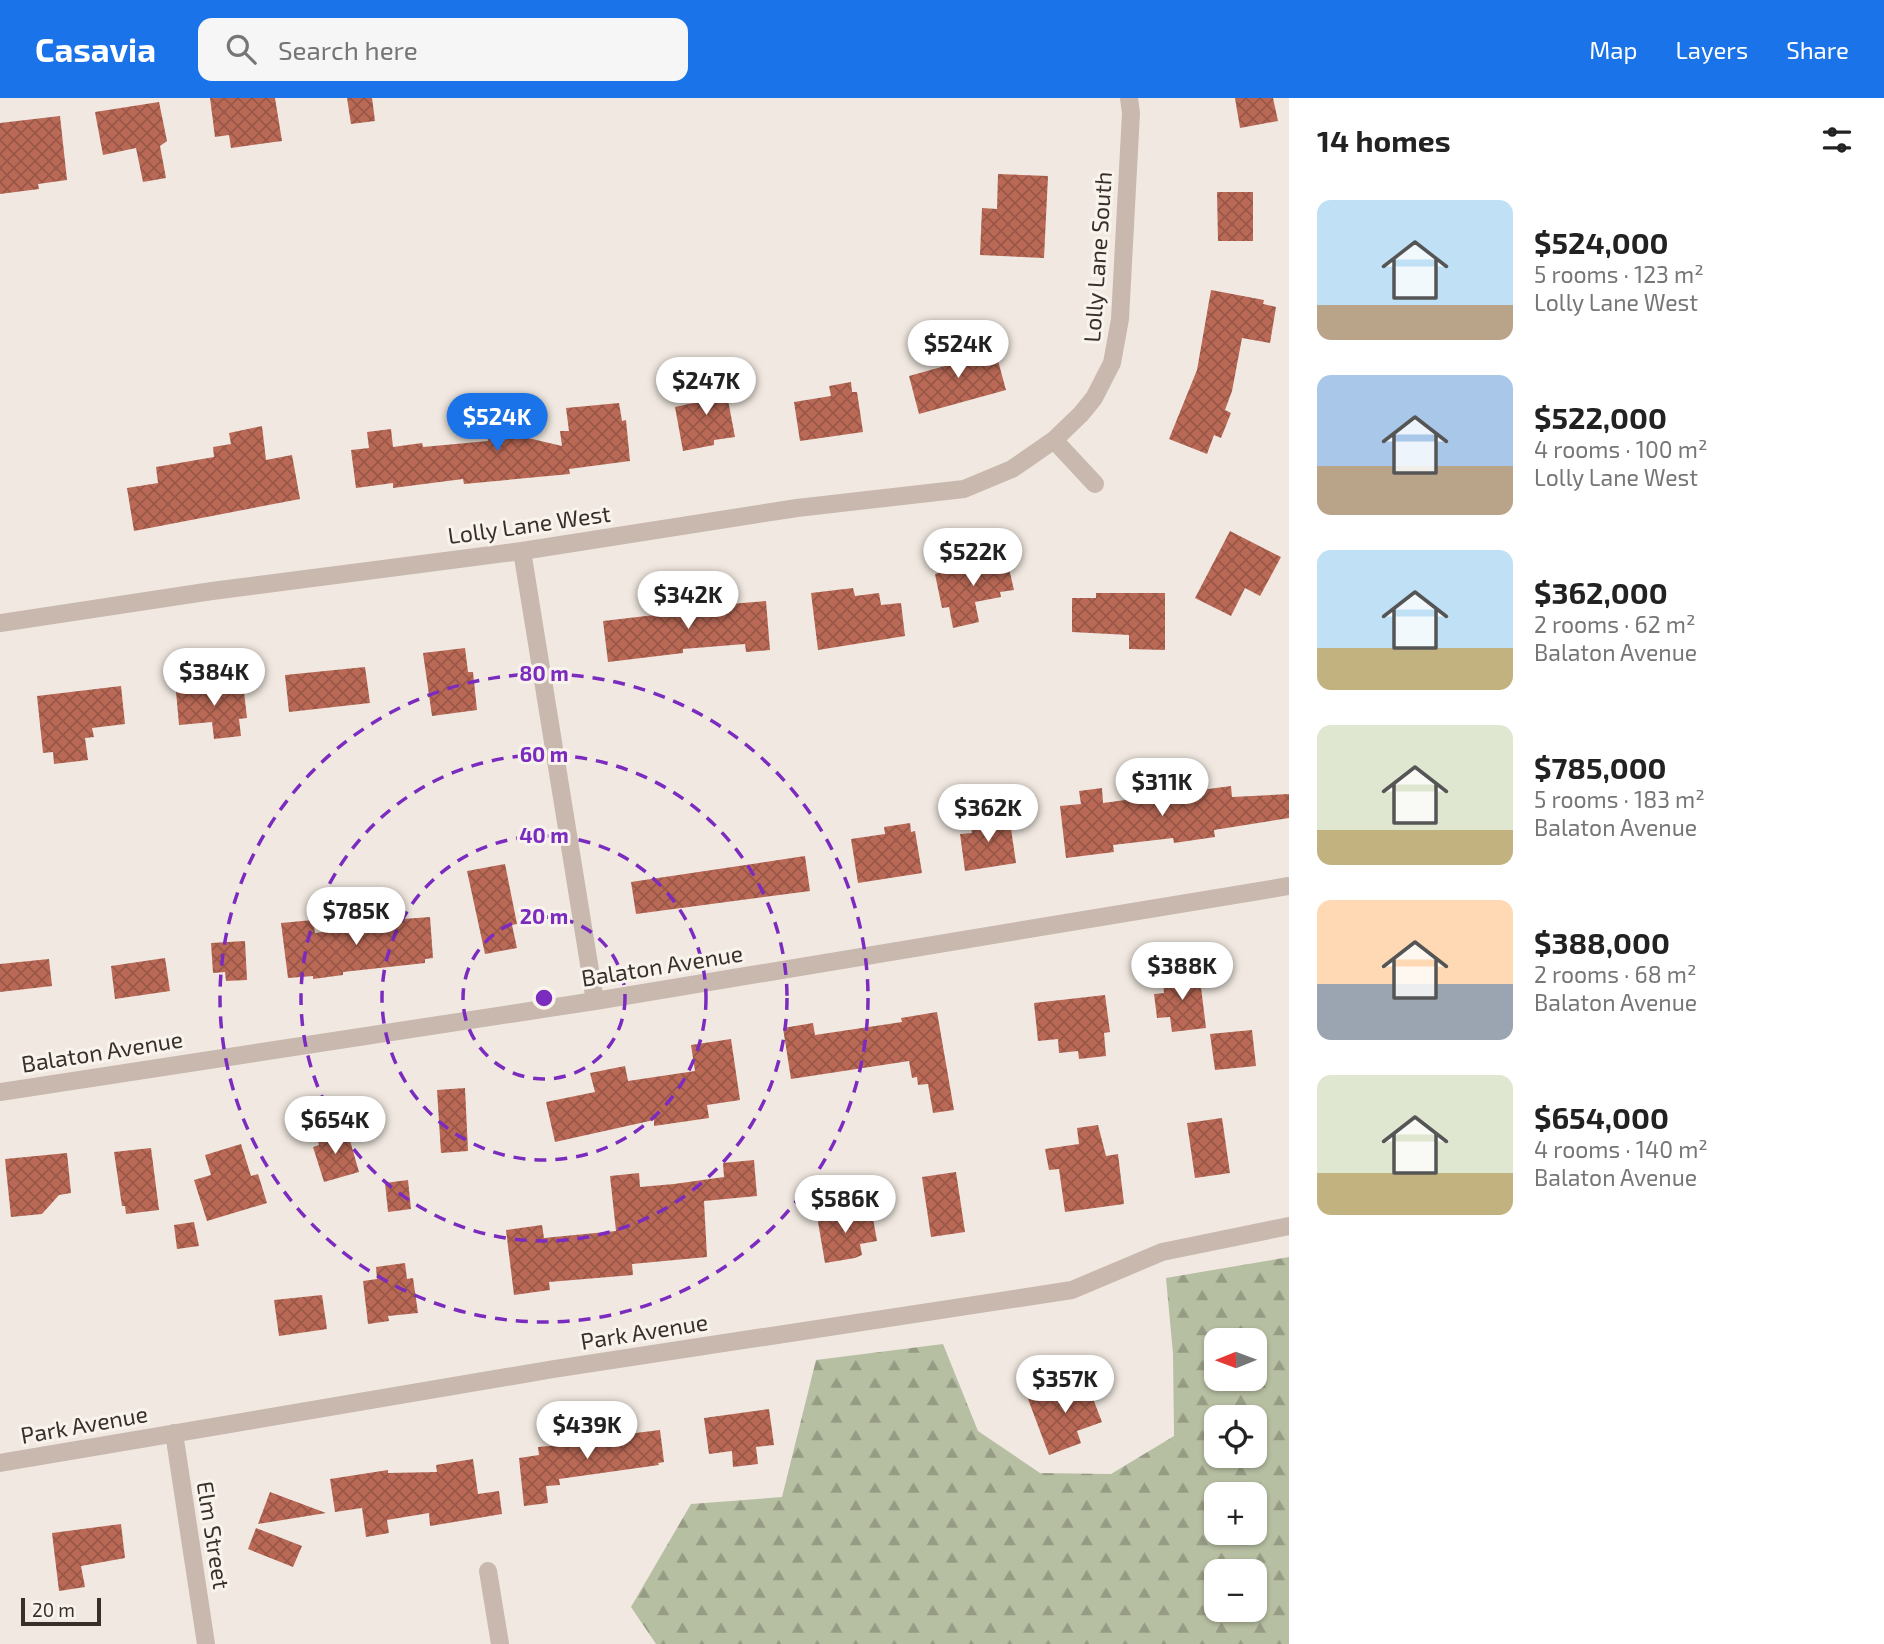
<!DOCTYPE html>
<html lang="en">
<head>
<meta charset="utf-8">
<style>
  :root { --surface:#fff; --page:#f6f6f6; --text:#222; --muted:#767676; --accent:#1a73e8 }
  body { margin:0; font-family:"Exo 2",sans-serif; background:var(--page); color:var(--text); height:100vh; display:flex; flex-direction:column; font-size:26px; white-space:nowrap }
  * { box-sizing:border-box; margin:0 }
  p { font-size:23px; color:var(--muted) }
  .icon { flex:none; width:38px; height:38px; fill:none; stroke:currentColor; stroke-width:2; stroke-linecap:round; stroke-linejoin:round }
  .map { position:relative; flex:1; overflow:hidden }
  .sheet { display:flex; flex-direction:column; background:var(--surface); width:595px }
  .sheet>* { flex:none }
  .needle { width:46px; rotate:269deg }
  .tools { position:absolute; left:1204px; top:1230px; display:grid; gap:14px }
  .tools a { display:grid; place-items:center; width:63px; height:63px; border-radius:14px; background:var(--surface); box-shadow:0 2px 5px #0004; font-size:35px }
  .scale { position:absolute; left:21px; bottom:18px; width:80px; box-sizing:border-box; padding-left:7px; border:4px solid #382f2b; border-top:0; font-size:19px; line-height:24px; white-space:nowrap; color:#382f2b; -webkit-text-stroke:5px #f9f3ed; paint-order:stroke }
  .price { position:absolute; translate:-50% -60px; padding:0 16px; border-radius:24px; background:#fff; color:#222; font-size:23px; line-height:46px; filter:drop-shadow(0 2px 4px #0008) }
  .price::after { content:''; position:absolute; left:50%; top:42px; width:21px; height:16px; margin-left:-10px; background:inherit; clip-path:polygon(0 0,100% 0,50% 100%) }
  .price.selected { background:var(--accent); color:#fff }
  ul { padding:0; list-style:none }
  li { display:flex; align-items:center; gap:21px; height:175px; padding:0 28px }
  li span { display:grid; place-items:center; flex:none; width:196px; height:140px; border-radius:14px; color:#555 }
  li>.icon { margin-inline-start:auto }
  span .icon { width:84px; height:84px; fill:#fffc; stroke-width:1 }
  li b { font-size:30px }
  h2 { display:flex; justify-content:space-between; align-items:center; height:84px; padding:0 28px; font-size:30px }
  header { display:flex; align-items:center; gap:42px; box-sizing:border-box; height:98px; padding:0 35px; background:var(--accent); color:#fff }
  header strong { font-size:33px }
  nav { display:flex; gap:38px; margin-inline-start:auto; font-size:24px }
  .search { width:490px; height:63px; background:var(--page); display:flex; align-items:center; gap:18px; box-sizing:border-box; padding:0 24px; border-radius:14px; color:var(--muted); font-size:26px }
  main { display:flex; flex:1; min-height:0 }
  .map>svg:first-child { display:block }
  .forest { fill:url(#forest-firs); fill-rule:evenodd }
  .building { fill:url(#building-cross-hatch) }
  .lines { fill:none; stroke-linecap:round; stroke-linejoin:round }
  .street { stroke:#c8b8ae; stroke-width:18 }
  .ring { fill:none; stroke:#7b2cbf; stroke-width:3.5; stroke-dasharray:12 9 }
  .labels { text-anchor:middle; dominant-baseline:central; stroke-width:6; stroke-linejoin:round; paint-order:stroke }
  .street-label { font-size:23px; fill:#382f2b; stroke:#f9f3ed }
  .centre { fill:#7b2cbf; stroke:#f9f3ed; stroke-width:3.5 }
  .ring-label { font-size:21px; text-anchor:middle; font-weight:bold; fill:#7b2cbf; stroke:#f9f3ed; stroke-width:6; stroke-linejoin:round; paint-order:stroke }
</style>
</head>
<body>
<header>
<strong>Casavia</strong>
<div class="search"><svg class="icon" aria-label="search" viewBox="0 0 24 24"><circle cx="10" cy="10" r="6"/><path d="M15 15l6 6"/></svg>Search here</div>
<nav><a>Map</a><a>Layers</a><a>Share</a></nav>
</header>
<main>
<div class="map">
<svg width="1289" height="1546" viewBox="0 0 1289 1546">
  <defs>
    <pattern id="forest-firs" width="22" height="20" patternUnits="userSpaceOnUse" patternTransform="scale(1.75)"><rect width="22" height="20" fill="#b7bfa2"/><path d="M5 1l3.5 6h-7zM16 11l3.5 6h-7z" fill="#969c84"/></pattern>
    <pattern id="building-cross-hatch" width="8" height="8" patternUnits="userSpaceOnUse" patternTransform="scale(1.75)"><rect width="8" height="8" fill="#ba6956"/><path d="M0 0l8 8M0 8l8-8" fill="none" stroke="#985747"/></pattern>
  </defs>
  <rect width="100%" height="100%" fill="#f1e9e1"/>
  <path class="forest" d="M 1289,1159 L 1289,1546 L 656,1546 L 631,1509 L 691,1406 L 782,1399 L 816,1262 L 943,1246 L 978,1333 L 1040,1375 L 1111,1376 L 1174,1338 L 1173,1256 L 1166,1180 ZM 1216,1242 L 1255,1242 L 1255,1281 L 1216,1281 ZM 1216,1320 L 1255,1320 L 1255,1358 L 1216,1358 ZM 1216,1396 L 1255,1396 L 1255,1435 L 1216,1435 ZM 1216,1474 L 1255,1474 L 1255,1512 L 1216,1512 Z"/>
  <path class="building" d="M 210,0 L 275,0 L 282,43 L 231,50 L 229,37 L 215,39 Z
    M 347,0 L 372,0 L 375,23 L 351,26 Z
    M 1235,0 L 1273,0 L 1278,23 L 1240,30 Z
    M 159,4 L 167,43 L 160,48 L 166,80 L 143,84 L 136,50 L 103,57 L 95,14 Z
    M 60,18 L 67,82 L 38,86 L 39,91 L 0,96 L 0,25 Z
    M 998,76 L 1048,78 L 1044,160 L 980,157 L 982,110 L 997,111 Z
    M 1217,94 L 1253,94 L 1253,143 L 1218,143 Z
    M 1211,192 L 1264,202 L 1263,206 L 1276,209 L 1270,245 L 1242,240 L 1232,293 L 1225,312 L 1231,315 L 1221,340 L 1214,337 L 1207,356 L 1169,341 L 1197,272 Z
    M 980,245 L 985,262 L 997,259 L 1006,292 L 919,316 L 909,278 L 945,268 L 942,256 Z
    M 724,281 L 735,339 L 714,342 L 714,347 L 683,353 L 675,309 L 698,304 L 695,287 Z
    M 851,284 L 852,294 L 857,294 L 863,334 L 800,343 L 794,304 L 831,298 L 829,288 Z
    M 619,305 L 622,323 L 626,322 L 630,363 L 569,371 L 570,376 L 464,386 L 463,381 L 393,390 L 393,385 L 356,390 L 351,352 L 369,350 L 367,334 L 391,331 L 393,349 L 422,345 L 423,349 L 488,343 L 486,325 L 514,322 L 515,337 L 562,348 L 560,333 L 569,333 L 566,310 Z
    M 262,328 L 266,362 L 292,357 L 300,401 L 134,433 L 127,390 L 158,385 L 156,369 L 214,359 L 213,349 L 231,346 L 229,335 Z
    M 1230,433 L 1281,459 L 1260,498 L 1245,490 L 1231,518 L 1195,500 Z
    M 1006,458 L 1014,492 L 1000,494 L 1001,499 L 975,504 L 979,524 L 953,530 L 949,509 L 942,510 L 935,476 Z
    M 853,490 L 855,498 L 879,495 L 881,507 L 901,505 L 905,538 L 818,552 L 811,495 Z
    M 1096,495 L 1165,495 L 1165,552 L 1129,551 L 1129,537 L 1072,534 L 1072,500 L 1096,500 Z
    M 766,503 L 770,552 L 746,554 L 745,546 L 683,551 L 683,555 L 608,564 L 603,523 L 706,511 L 705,508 Z
    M 465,550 L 468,574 L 473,574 L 477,612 L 432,618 L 423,555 Z
    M 365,569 L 370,605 L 289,614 L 285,577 Z
    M 243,585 L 247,620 L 239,621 L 241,638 L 214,641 L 212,624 L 179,627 L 176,593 Z
    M 121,588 L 125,626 L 92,630 L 94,639 L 85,640 L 88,662 L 54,666 L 53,654 L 43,655 L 37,598 Z
    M 1231,688 L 1232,699 L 1289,696 L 1289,720 L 1214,732 L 1215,739 L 1174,745 L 1173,740 L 1113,747 L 1114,754 L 1066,760 L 1060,708 L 1081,706 L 1079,693 L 1102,690 L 1103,705 Z
    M 1009,717 L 1016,765 L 965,773 L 960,736 L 972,735 L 970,722 Z
    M 910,725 L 911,734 L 915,733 L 922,775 L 858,785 L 851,741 L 885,736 L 884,729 Z
    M 805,758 L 810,793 L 636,816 L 631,784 Z
    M 505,766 L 517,826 L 512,827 L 517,850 L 485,856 L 467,773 Z
    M 402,813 L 403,821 L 430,819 L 433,860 L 425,861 L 425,865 L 343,874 L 343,877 L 313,881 L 313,878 L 288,880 L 281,825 L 313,822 L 315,835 L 376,827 L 385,815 Z
    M 245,843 L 247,882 L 226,883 L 225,874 L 213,875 L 211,845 Z
    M 165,860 L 170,893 L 115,901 L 111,868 Z
    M 49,861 L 52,888 L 0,894 L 0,866 Z
    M 1199,873 L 1206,930 L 1172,934 L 1170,919 L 1157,920 L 1154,896 L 1164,895 L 1162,877 Z
    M 1105,897 L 1110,934 L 1104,935 L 1106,958 L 1079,961 L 1078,953 L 1059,955 L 1058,941 L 1038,943 L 1034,905 Z
    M 937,914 L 954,1012 L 933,1015 L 928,986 L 918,987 L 917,979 L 912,980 L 909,963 L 791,981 L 783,930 L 813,925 L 815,937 L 902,924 L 901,920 Z
    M 1252,932 L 1256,968 L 1215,972 L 1210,936 Z
    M 731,941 L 740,1002 L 707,1007 L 709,1020 L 654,1028 L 654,1022 L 555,1044 L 546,1004 L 595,994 L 590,975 L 625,968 L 628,983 L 695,973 L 691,947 Z
    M 465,990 L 468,1053 L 441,1055 L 437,992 Z
    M 1222,1020 L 1230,1075 L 1195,1080 L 1187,1025 Z
    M 1098,1027 L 1106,1058 L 1118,1056 L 1124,1106 L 1065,1114 L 1059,1071 L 1049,1072 L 1045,1051 L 1079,1046 L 1077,1030 Z
    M 336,1030 L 339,1042 L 349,1039 L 359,1074 L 324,1084 L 313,1049 L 319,1047 L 316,1036 Z
    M 241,1046 L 251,1078 L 258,1076 L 267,1105 L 207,1123 L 194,1082 L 211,1077 L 205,1057 Z
    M 151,1050 L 159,1112 L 126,1116 L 125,1108 L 122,1108 L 114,1054 Z
    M 67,1055 L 71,1095 L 59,1097 L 42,1116 L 11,1119 L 5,1061 Z
    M 754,1062 L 757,1098 L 704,1103 L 707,1159 L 632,1166 L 633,1177 L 549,1184 L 550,1192 L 514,1197 L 506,1132 L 542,1127 L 544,1140 L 616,1133 L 610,1078 L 639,1075 L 640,1089 L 674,1086 L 724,1079 L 723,1065 Z
    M 956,1074 L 965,1134 L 931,1139 L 922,1079 Z
    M 408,1082 L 411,1111 L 388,1114 L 385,1085 Z
    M 847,1113 L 848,1119 L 872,1115 L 877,1143 L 860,1146 L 862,1157 L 855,1160 L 825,1165 L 817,1118 Z
    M 194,1124 L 199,1148 L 177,1151 L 174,1127 Z
    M 405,1165 L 407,1181 L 413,1180 L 418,1215 L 388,1218 L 389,1223 L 368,1226 L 363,1183 L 377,1181 L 376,1169 Z
    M 322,1197 L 327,1231 L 279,1238 L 274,1202 Z
    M 1085,1280 L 1102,1324 L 1077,1333 L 1081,1345 L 1049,1357 L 1028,1301 Z
    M 769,1311 L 774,1347 L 756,1349 L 758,1366 L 733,1369 L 732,1353 L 709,1356 L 704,1320 Z
    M 660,1332 L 664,1364 L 658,1365 L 659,1367 L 559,1381 L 560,1387 L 546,1388 L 548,1405 L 524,1408 L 519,1360 L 539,1357 L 538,1349 L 595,1344 L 595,1340 Z
    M 473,1361 L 478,1396 L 499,1393 L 502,1416 L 430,1428 L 429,1415 L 387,1422 L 389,1435 L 366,1439 L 362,1410 L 335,1414 L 330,1381 L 388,1372 L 388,1375 L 437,1374 L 436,1367 Z
    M 270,1394 L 326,1415 L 258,1426 Z
    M 121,1426 L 125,1460 L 81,1468 L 85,1489 L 59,1493 L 52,1435 Z
    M 256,1430 L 302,1448 L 293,1469 L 248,1451 Z"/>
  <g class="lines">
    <path class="street" d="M 1054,342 L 1095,386
      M 522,453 L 595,903
      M 0,525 L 212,493 L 522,453 L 797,410 L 964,391 L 1012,371 L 1054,342 L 1081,316 L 1094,300 L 1112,265 L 1120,221 L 1131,15 L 1129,0
      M 0,994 L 595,903 L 1289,788
      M 174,1335 L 206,1546
      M 0,1365 L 554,1271 L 1072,1192 L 1162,1154 L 1289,1128
      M 488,1473 L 500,1546"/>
  </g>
  <g class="ring">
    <circle cx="544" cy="900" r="81"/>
    <circle cx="544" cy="900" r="162"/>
    <circle cx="544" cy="900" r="243"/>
    <circle cx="544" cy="900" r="324"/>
  </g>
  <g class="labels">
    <g class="street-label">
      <text transform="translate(1097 159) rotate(-86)">Lolly Lane South</text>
      <text transform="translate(529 426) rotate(-8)">Lolly Lane West</text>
      <text transform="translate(662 867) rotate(-9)">Balaton Avenue</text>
      <text transform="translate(102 953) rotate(-9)">Balaton Avenue</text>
      <text transform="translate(644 1233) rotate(-9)">Park Avenue</text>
      <text transform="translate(84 1326) rotate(-10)">Park Avenue</text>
      <text transform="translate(214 1437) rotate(81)">Elm Street</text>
    </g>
  </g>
  <circle cx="544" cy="900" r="10" class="centre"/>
  <g class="ring-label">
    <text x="544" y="583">80 m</text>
    <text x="544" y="664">60 m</text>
    <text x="544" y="745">40 m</text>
    <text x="544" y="826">20 m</text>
  </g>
</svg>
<div class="tools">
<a><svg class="needle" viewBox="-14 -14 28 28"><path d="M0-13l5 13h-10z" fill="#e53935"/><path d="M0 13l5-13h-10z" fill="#767676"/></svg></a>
<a><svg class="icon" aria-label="locate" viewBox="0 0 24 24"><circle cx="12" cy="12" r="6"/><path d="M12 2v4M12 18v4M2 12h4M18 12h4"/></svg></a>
<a>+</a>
<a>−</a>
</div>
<div class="scale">20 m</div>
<b class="price" style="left:958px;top:282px">$524K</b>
<b class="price" style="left:706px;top:319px">$247K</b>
<b class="price selected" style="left:497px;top:355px">$524K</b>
<b class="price" style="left:973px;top:490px">$522K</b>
<b class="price" style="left:688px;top:533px">$342K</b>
<b class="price" style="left:214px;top:610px">$384K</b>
<b class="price" style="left:1162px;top:720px">$311K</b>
<b class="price" style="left:988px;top:746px">$362K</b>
<b class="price" style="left:356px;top:849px">$785K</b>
<b class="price" style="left:1182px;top:904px">$388K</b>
<b class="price" style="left:335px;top:1058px">$654K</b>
<b class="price" style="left:845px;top:1137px">$586K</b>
<b class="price" style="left:1065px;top:1317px">$357K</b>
<b class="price" style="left:587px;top:1363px">$439K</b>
</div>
<section class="sheet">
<h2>14 homes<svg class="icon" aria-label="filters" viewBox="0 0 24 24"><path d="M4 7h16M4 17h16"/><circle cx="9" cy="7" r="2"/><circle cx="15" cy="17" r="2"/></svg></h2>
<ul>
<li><span style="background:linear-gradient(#bfe0f5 75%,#b9a48a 0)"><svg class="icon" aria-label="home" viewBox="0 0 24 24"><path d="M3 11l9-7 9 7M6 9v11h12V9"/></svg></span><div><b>$524,000</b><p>5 rooms · 123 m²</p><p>Lolly Lane West</p></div></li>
<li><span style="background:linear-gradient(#a9c7e8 65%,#b9a48a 0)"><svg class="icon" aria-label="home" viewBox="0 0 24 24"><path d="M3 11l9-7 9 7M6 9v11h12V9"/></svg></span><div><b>$522,000</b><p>4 rooms · 100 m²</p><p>Lolly Lane West</p></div></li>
<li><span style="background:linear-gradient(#bfe0f5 70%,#c2b280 0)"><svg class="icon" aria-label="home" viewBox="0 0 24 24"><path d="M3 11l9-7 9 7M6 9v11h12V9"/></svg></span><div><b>$362,000</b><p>2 rooms · 62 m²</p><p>Balaton Avenue</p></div></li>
<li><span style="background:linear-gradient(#dfe7d0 75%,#c2b280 0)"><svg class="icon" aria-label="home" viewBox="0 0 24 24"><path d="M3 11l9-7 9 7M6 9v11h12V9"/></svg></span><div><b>$785,000</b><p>5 rooms · 183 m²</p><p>Balaton Avenue</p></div></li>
<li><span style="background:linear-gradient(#ffd9b3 60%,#9aa5b1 0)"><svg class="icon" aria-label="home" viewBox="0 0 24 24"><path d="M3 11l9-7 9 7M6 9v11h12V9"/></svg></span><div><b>$388,000</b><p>2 rooms · 68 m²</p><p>Balaton Avenue</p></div></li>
<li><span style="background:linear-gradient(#dfe7d0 70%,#c2b280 0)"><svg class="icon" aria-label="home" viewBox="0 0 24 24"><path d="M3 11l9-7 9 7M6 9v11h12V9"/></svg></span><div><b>$654,000</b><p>4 rooms · 140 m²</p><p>Balaton Avenue</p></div></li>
</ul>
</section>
</main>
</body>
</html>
